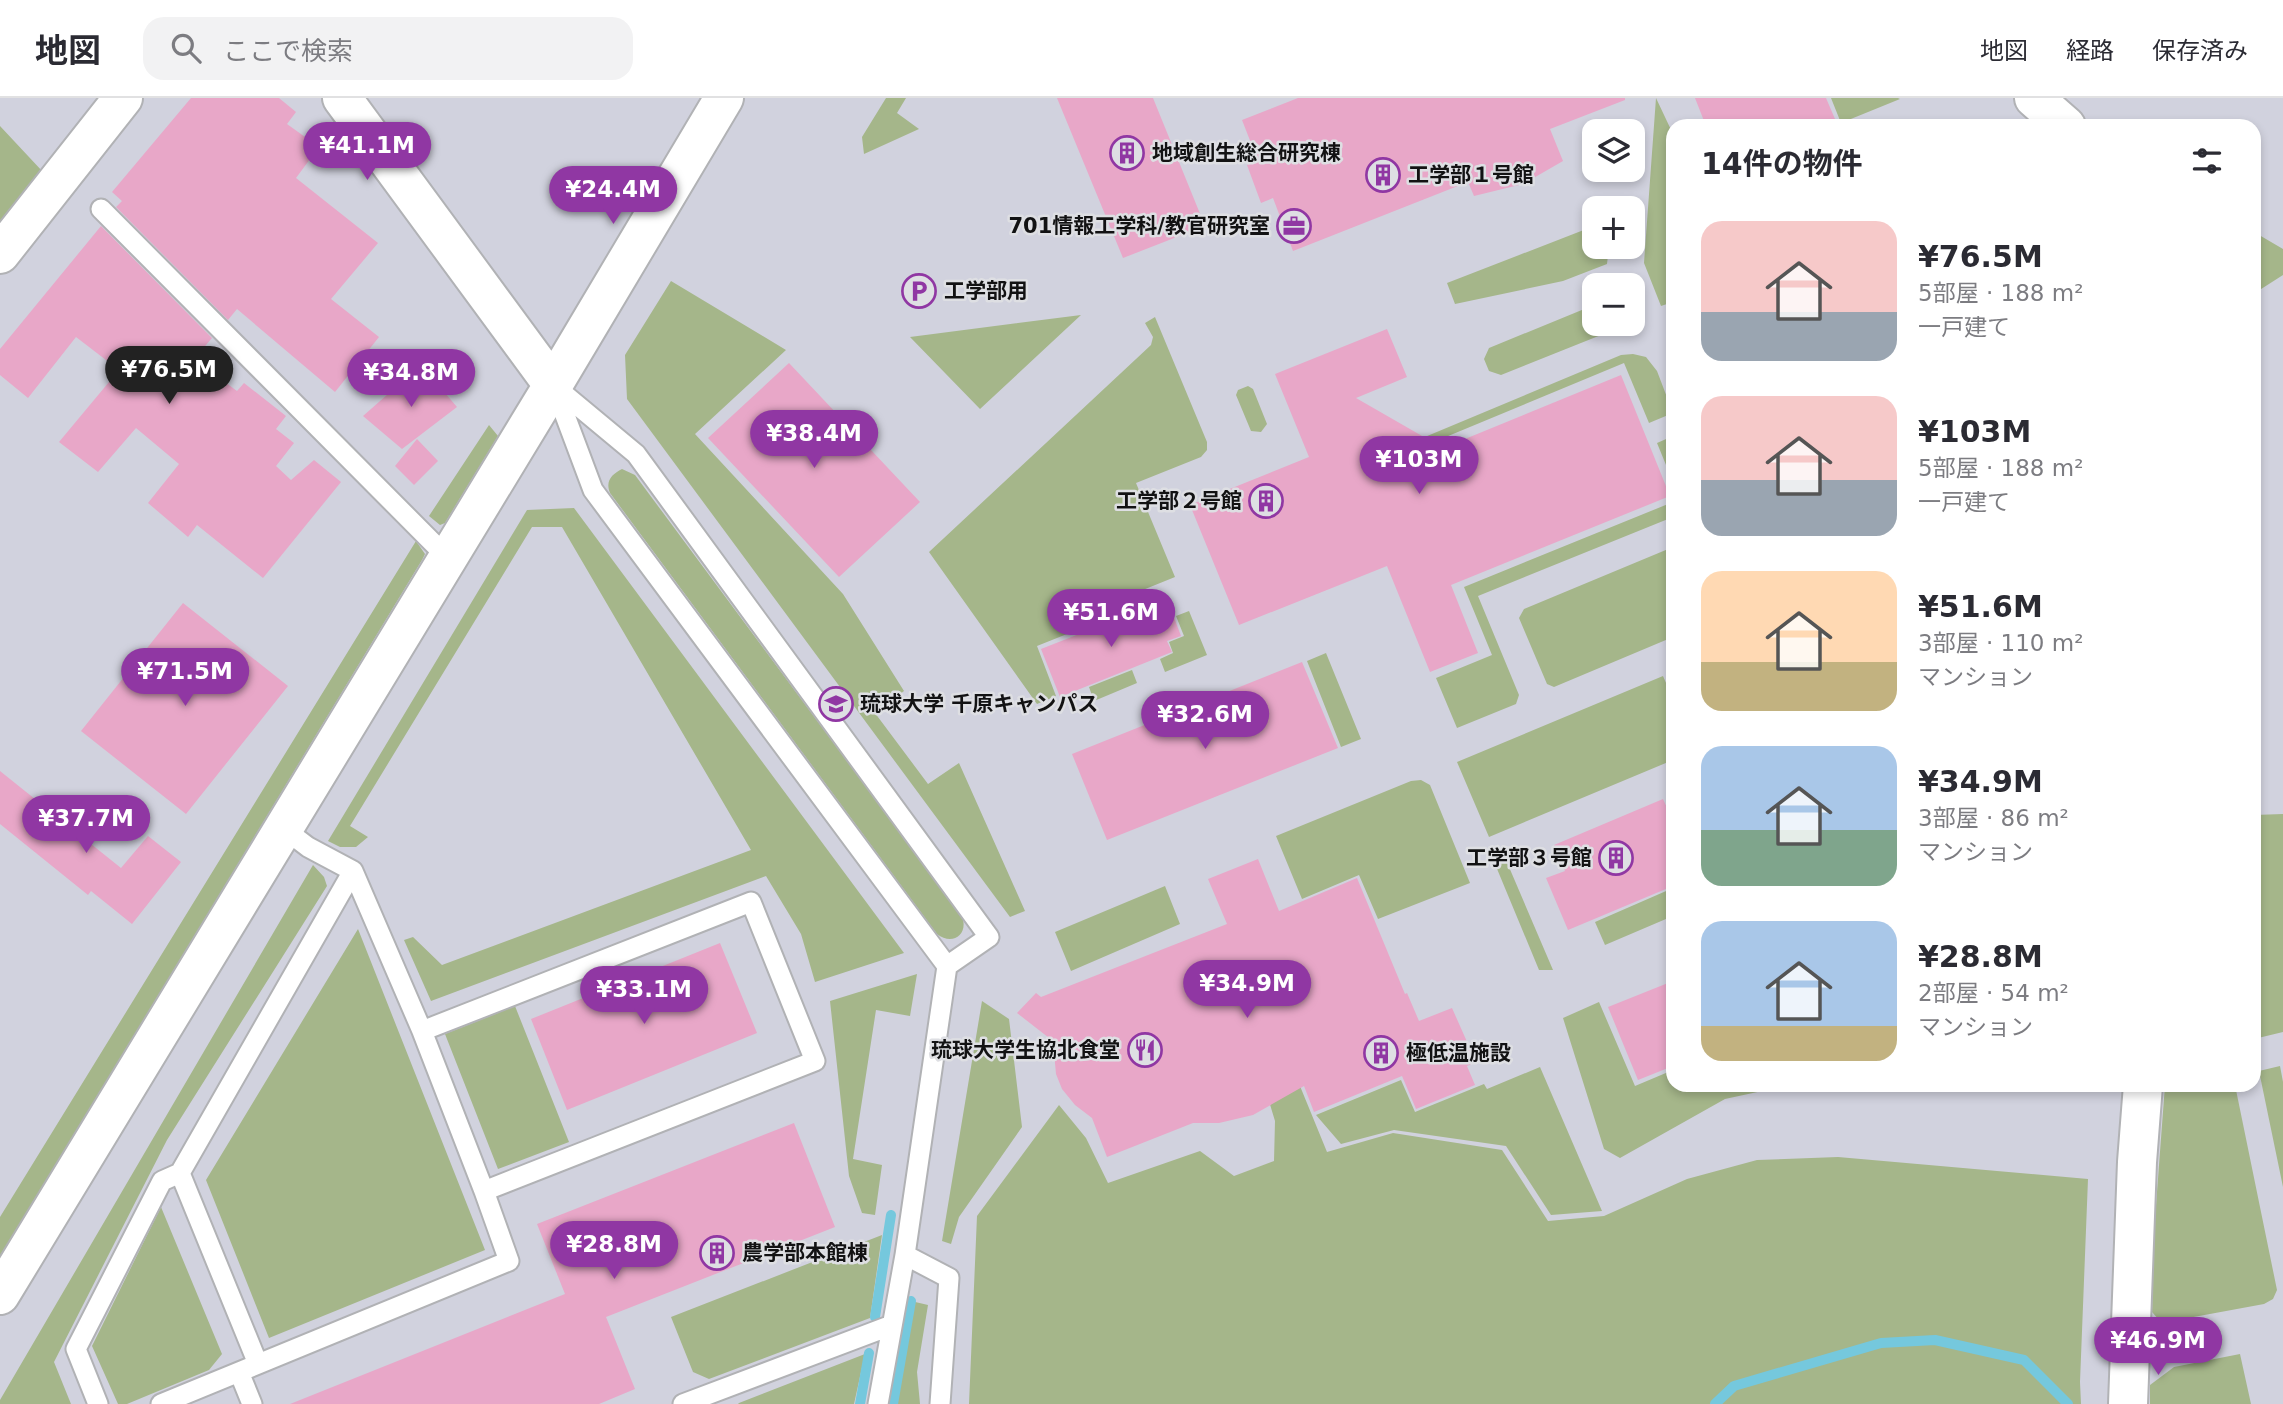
<!DOCTYPE html>
<html lang="ja">
<head>
<meta charset="utf-8">
<style>
  :root { --surface:#fff; --page:#f2f2f3; --text:#2b2b33; --muted:#7c7c81; --line:#e1e1e2; --accent:#9037a3 }
  body { margin:0; font-family:"DejaVu Sans","Noto Sans JP",sans-serif; background:var(--page); color:var(--text); height:100vh; display:flex; flex-direction:column; font-size:26px; white-space:nowrap }
  * { box-sizing:border-box; margin:0 }
  p { font-size:23px; color:var(--muted) }
  .icon { flex:none; width:38px; height:38px; fill:none; stroke:currentColor; stroke-width:2; stroke-linecap:round; stroke-linejoin:round }
  .map { position:relative; flex:1; overflow:hidden }
  .details { position:absolute; left:1666px; top:21px; width:595px; height:973px; display:flex; flex-direction:column; background:var(--surface); border-radius:21px; box-shadow:0 4px 10px #0003 }
  .details>* { flex:none }
  .tools { position:absolute; left:1582px; top:21px; display:grid; gap:14px }
  .tools a { display:grid; place-items:center; width:63px; height:63px; border-radius:14px; background:var(--surface); box-shadow:0 4px 10px #0003; font-size:35px }
  .price { position:absolute; translate:-50% -60px; padding:0 16px; border-radius:24px; background:var(--accent); color:#fff; font-size:23px; line-height:46px; filter:drop-shadow(0 2px 4px #0008) }
  .price::after { content:''; position:absolute; left:50%; top:42px; width:21px; height:16px; margin-left:-10px; background:inherit; clip-path:polygon(0 0,100% 0,50% 100%) }
  .price.on { background:#222; color:#fff }
  ul { padding:0; list-style:none }
  li { display:flex; align-items:center; gap:21px; height:175px; padding:0 35px }
  li span { display:grid; place-items:center; flex:none; width:196px; height:140px; border-radius:21px; color:#555 }
  li>.icon { margin-inline-start:auto }
  span .icon { width:84px; height:84px; fill:#fffc; stroke-width:1 }
  li b { font-size:30px }
  h2 { display:flex; justify-content:space-between; align-items:center; height:84px; padding:0 35px; font-size:30px }
  header { display:flex; align-items:center; gap:42px; box-sizing:border-box; height:98px; padding:0 35px; background:var(--surface); border-bottom:2px solid var(--line) }
  header strong { font-size:33px }
  nav { display:flex; gap:38px; margin-inline-start:auto; font-size:24px }
  .search { width:490px; height:63px; background:var(--page); display:flex; align-items:center; gap:18px; box-sizing:border-box; padding:0 24px; border-radius:21px; color:var(--muted); font-size:26px }
  .map>svg:first-child { display:block }
  .built { fill:#d1d2de; fill-rule:evenodd }
  .green { fill:#a5b68a }
  .lines { fill:none; stroke-linecap:round; stroke-linejoin:round }
  .stream { stroke:#75c8dd; stroke-width:10 }
  .building { fill:#e8a7c8 }
  .lane-casing { stroke:#b1b2b5; stroke-width:23 }
  .street-casing { stroke:#b1b2b5; stroke-width:42 }
  .secondary-casing { stroke:#b1b2b5; stroke-width:42 }
  .lane { stroke:#fff; stroke-width:19 }
  .street { stroke:#fff; stroke-width:38 }
  .secondary { stroke:#fff; stroke-width:38 }
  .labels { text-anchor:middle; dominant-baseline:central; stroke-width:5; stroke-linejoin:round; paint-order:stroke }
  .poi-label { font-size:21px; font-weight:bold; fill:#121213; stroke:#dedfe3; text-anchor:start }
</style>
</head>
<body>
<header>
<strong>地図</strong>
<div class="search"><svg class="icon" aria-label="search" viewBox="0 0 24 24"><circle cx="10" cy="10" r="6"/><path d="M15 15l6 6"/></svg>ここで検索</div>
<nav><a>地図</a><a>経路</a><a>保存済み</a></nav>
</header>
<div class="map">
<svg width="2283" height="1306" viewBox="0 0 2283 1306">
  <rect width="100%" height="100%" fill="#dedfe3"/>
  <path class="built" d="M 0,0 L 2283,0 L 2283,1306 L 0,1306 ZM 1673,28 L 2254,28 L 2254,987 L 1673,987 ZM 1594,33 L 1633,33 L 1633,72 L 1594,72 ZM 1594,110 L 1633,110 L 1633,149 L 1594,149 ZM 1594,187 L 1633,187 L 1633,226 L 1594,226 Z"/>
  <path class="green" d="M 886,0 L 906,0 L 897,15 L 919,31 L 864,56 L 862,39 Z
    M 1656,0 L 1673,36 L 1673,204 L 1661,208 L 1644,165 Z
    M 1831,0 L 1898,0 L 1900,1 L 1841,25 Z
    M 0,28 L 43,74 L 0,127 Z
    M 1594,128 L 1594,149 L 1609,149 L 1607,166 L 1563,183 L 1455,206 L 1447,185 Z
    M 2254,134 L 2283,151 L 2283,177 L 2258,193 L 2254,458 Z
    M 671,183 L 786,252 L 695,336 L 843,496 L 904,593 L 875,615 L 928,686 L 959,665 L 1025,813 L 1010,819 L 627,301 L 625,257 Z
    M 1594,207 L 1594,226 L 1617,226 L 1611,233 L 1501,277 L 1489,273 L 1484,261 L 1489,250 Z
    M 1081,217 L 980,311 L 910,239 Z
    M 1155,219 L 1207,344 L 1207,352 L 1201,359 L 1136,385 L 1175,479 L 1123,500 L 1127,512 L 1037,548 L 1056,598 L 1037,606 L 929,454 L 1151,247 L 1153,239 L 1145,225 Z
    M 1633,256 L 1646,259 L 1657,273 L 1673,315 L 1649,325 L 1624,265 L 1412,353 L 1420,341 L 1621,257 Z
    M 1248,288 L 1253,291 L 1267,326 L 1261,334 L 1251,333 L 1236,297 L 1238,292 Z
    M 489,327 L 498,338 L 445,425 L 440,427 L 429,418 Z
    M 1673,338 L 1673,384 L 1657,345 Z
    M 622,371 L 635,377 L 962,818 C 969,837 952,848 937,836 L 610,395 C 605,383 612,376 622,371 Z
    M 1673,404 L 1673,419 L 1478,498 L 1519,597 L 1516,606 L 1457,630 L 1436,580 L 1492,557 L 1464,489 Z
    M 574,410 L 904,855 L 815,884 L 801,836 L 766,778 L 431,903 L 404,842 L 413,839 L 442,867 L 751,752 L 562,429 L 532,429 L 350,728 L 368,739 L 356,749 L 340,749 L 328,743 L 527,412 Z
    M 416,443 L 425,456 L 422,462 L 0,1159 L 0,1119 Z
    M 1673,449 L 1673,539 L 1554,589 L 1547,586 L 1519,520 L 1524,511 Z
    M 1189,513 L 1207,557 L 1165,574 L 1160,561 L 1173,555 L 1169,544 L 1184,538 L 1176,518 Z
    M 1326,555 L 1361,641 L 1341,649 L 1307,563 Z
    M 1132,572 L 1137,585 L 1094,603 L 1089,589 Z
    M 1663,578 L 1673,601 L 1673,662 L 1489,739 L 1457,664 Z
    M 1421,682 L 1430,687 L 1470,785 L 1378,821 L 1359,777 L 1302,801 L 1276,738 L 1411,683 Z
    M 2283,716 L 2283,934 L 2254,941 L 2254,717 Z
    M 1506,762 L 1553,872 L 1539,872 L 1495,766 Z
    M 313,767 L 324,779 L 327,788 L 167,1042 L 54,1264 L 71,1306 L 0,1306 L 0,1302 Z
    M 1165,788 L 1180,826 L 1071,873 L 1055,834 Z
    M 1673,790 L 1673,818 L 1605,847 L 1595,824 Z
    M 358,831 L 485,1152 L 269,1240 L 206,1082 Z
    M 917,876 L 910,918 L 876,912 L 853,1061 L 882,1067 L 875,1117 L 862,1115 L 849,1078 L 830,903 Z
    M 982,903 L 1009,921 L 1022,1029 L 959,1119 L 951,1146 L 942,1143 Z
    M 1599,904 L 1635,988 L 1673,972 L 1673,987 L 1775,987 L 1776,990 L 1725,1001 L 1620,1060 L 1604,1051 L 1563,920 Z
    M 515,908 L 569,1044 L 498,1071 L 445,936 Z
    M 1275,927 L 1327,1054 L 1393,1035 L 1502,1052 L 1548,1123 L 1604,1118 L 1687,1081 L 1757,1062 L 1838,1059 L 2088,1081 L 2080,1284 L 2081,1306 L 969,1306 L 977,1118 L 1059,1007 L 1086,1040 L 1108,1085 L 1200,1053 L 1234,1078 L 1274,1063 L 1275,1023 L 1249,937 Z
    M 2280,968 L 2283,984 L 2283,1089 L 2259,973 Z
    M 1540,969 L 1602,1113 L 1551,1117 L 1506,1048 L 1394,1032 L 1341,1046 L 1316,1017 L 1401,982 L 1415,1014 L 1484,986 L 1487,991 Z
    M 2165,987 L 2235,987 L 2277,1192 L 2273,1201 L 2264,1206 L 2172,1223 L 2159,1222 L 2152,1214 L 2154,1134 Z
    M 161,1109 L 222,1256 L 209,1272 L 127,1306 L 118,1306 L 92,1248 Z
    M 882,1137 L 870,1220 L 709,1281 L 693,1274 L 671,1219 Z
    M 911,1203 L 928,1207 L 917,1274 L 920,1306 L 893,1306 Z
    M 865,1256 L 854,1306 L 738,1306 L 739,1305 Z
    M 2240,1256 L 2251,1306 L 2150,1306 L 2150,1287 L 2174,1269 Z"/>
  <g class="lines">
    <path class="stream" d="M 875,1219 L 891,1117
      M 860,1306 L 869,1255
      M 893,1306 L 911,1203
      M 1715,1306 L 1734,1288 L 1881,1245 L 1935,1242 L 2024,1262 L 2068,1306"/>
  </g>
  <path class="building" d="M 191,0 L 279,0 L 296,14 L 287,26 L 319,49 L 296,80 L 378,145 L 331,201 L 379,239 L 335,294 L 237,211 L 228,222 L 116,109 L 122,103 L 112,94 Z
    M 1057,0 L 1153,0 L 1205,128 L 1123,160 Z
    M 1298,0 L 1625,0 L 1625,2 L 1550,31 L 1563,63 L 1523,86 L 1474,98 L 1468,84 L 1293,153 L 1273,100 L 1261,105 L 1247,67 L 1258,63 L 1242,22 Z
    M 1695,0 L 1826,0 L 1838,28 L 1706,28 Z
    M 101,128 L 212,240 L 194,261 L 237,293 L 244,285 L 286,318 L 276,331 L 294,345 L 276,368 L 291,382 L 314,362 L 341,384 L 263,480 L 197,427 L 188,439 L 148,405 L 179,366 L 136,330 L 98,374 L 59,344 L 119,272 L 76,239 L 28,300 L 0,277 L 0,251 Z
    M 1387,231 L 1407,279 L 1356,300 L 1443,350 L 1621,277 L 1670,398 L 1451,487 L 1478,555 L 1430,574 L 1387,468 L 1239,527 L 1190,407 L 1309,359 L 1275,276 Z
    M 789,265 L 920,404 L 839,479 L 708,340 Z
    M 421,267 L 457,309 L 402,351 L 363,318 Z
    M 417,341 L 438,363 L 414,387 L 395,368 Z
    M 183,505 L 288,588 L 186,716 L 81,633 Z
    M 1169,506 L 1181,538 L 1167,543 L 1172,554 L 1060,599 L 1041,551 L 1153,507 L 1155,511 Z
    M 1302,564 L 1338,650 L 1107,742 L 1072,656 Z
    M 0,673 L 121,770 L 148,738 L 181,764 L 132,826 L 91,793 L 88,797 L 0,726 Z
    M 1663,701 L 1673,723 L 1673,788 L 1568,832 L 1546,780 L 1565,773 L 1554,747 Z
    M 1258,761 L 1279,813 L 1357,780 L 1405,896 L 1407,895 L 1419,923 L 1452,910 L 1476,964 L 1467,968 L 1475,987 L 1416,1011 L 1402,978 L 1314,1014 L 1304,988 L 1253,1017 L 1219,1025 L 1193,1025 L 1107,1059 L 1092,1020 L 1075,1007 L 1062,991 L 1056,976 L 1053,943 L 1017,915 L 1036,895 L 1041,899 L 1227,826 L 1208,781 Z
    M 720,845 L 757,935 L 567,1012 L 531,921 Z
    M 1673,883 L 1673,968 L 1638,982 L 1608,909 Z
    M 794,1025 L 835,1129 L 606,1219 L 635,1291 L 599,1306 L 290,1306 L 565,1196 L 537,1126 Z"/>
  <g class="lines">
    <g class="lane-casing">
      <path id="lane" d="M 101,111 L 448,460
        M 553,287 L 636,356 L 989,839 L 947,868 L 905,1157 L 949,1180 L 940,1306
        M 554,288 L 593,392 L 947,868
        M 422,933 L 751,804 L 815,963 L 484,1093
        M 258,1266 L 180,1075 L 353,773
        M 239,1274 L 252,1306
        M 98,1306 L 76,1251 L 162,1083 L 180,1075
        M 161,1306 L 509,1163 L 484,1093 L 422,933 L 353,773 L 308,749 L 283,730
        M 683,1306 L 892,1227
        M 878,1306 L 905,1157"/>
    </g>
    <g class="street-casing">
      <path id="street" d="M 0,156 L 123,0"/>
    </g>
    <g class="secondary-casing">
      <path id="secondary" d="M 342,0 L 553,287
        M 2034,0 L 2066,28
        M 0,1197 L 553,287 L 724,0
        M 2128,1306 L 2137,1064 L 2143,987"/>
    </g>
    <use href="#lane" class="lane"/>
    <use href="#street" class="street"/>
    <use href="#secondary" class="secondary"/>
  </g>
  <defs>
    <g id="building-ring" transform="scale(1.75)"><circle r="9.5" fill="#dedfe3" stroke="#9037a3" stroke-width="1.5"/><path d="M-4-6H4V6H1V3H-1V6H-4ZM-2.5-4.3h1.7v1.8h-1.7ZM.8-4.3h1.7v1.8H.8ZM-2.5-1h1.7V.8h-1.7ZM.8-1h1.7V.8H.8Z" fill="#9037a3"/></g>
    <g id="office-ring" transform="scale(1.75)"><circle r="9.5" fill="#dedfe3" stroke="#9037a3" stroke-width="1.5"/><path d="M-6-3h4V-5.5h4V-3h4V5H-6ZM-1-4.5V-3h2v-1.5ZM-6 0V1H6V0Z" fill="#9037a3"/></g>
    <g id="parking-ring" transform="scale(1.75)"><circle r="9.5" fill="#dedfe3" stroke="#9037a3" stroke-width="1.5"/><path d="M-3.5-5.5H1a3.5 3.5 0 0 1 0 7H-1V5.5H-3.5ZM-1-3.4V-.6H.8a1.4 1.4 0 0 0 0-2.8Z" fill="#9037a3"/></g>
    <g id="university-ring" transform="scale(1.75)"><circle r="9.5" fill="#dedfe3" stroke="#9037a3" stroke-width="1.5"/><path d="M0-5L7-2L0 1L-7-2ZM-4 1L0 2.5L4 1V4Q0 6-4 4Z" fill="#9037a3"/></g>
    <g id="restaurant-ring" transform="scale(1.75)"><circle r="9.5" fill="#dedfe3" stroke="#9037a3" stroke-width="1.5"/><path d="M-5-6h1v4h1v-4h1v4h1v-4h1v5L-1.5 .5V6h-2V.5L-5-1ZM5-6V6H3V1.5H1.5Q1.5-4 5-6Z" fill="#9037a3"/></g>
  </defs>
  <g fill-rule="evenodd">
    <use href="#building-ring" x="1127" y="55"/>
    <use href="#building-ring" x="1383" y="77"/>
    <use href="#office-ring" x="1294" y="128"/>
    <use href="#parking-ring" x="919" y="193"/>
    <use href="#building-ring" x="1266" y="403"/>
    <use href="#university-ring" x="836" y="606"/>
    <use href="#building-ring" x="1616" y="760"/>
    <use href="#restaurant-ring" x="1145" y="952"/>
    <use href="#building-ring" x="1381" y="955"/>
    <use href="#building-ring" x="717" y="1155"/>
  </g>
  <g class="labels">
    <g class="poi-label">
      <text x="1152" y="55">地域創生総合研究棟</text>
      <text x="1408" y="77">工学部１号館</text>
      <text x="1270" y="128" text-anchor="end">701情報工学科/教官研究室</text>
      <text x="944" y="193">工学部用</text>
      <text x="1242" y="403" text-anchor="end">工学部２号館</text>
      <text x="860" y="606">琉球大学 千原キャンパス</text>
      <text x="1592" y="760" text-anchor="end">工学部３号館</text>
      <text x="1120" y="952" text-anchor="end">琉球大学生協北食堂</text>
      <text x="1406" y="955">極低温施設</text>
      <text x="742" y="1155">農学部本館棟</text>
    </g>
  </g>
</svg>
<div class="tools">
<a><svg class="icon" aria-label="layers" viewBox="0 0 24 24"><path d="M12 4l9 5-9 5-9-5zM3 14l9 5 9-5"/></svg></a>
<a>+</a>
<a>−</a>
</div>
<b class="price" style="left:367px;top:84px">¥41.1M</b>
<b class="price" style="left:613px;top:128px">¥24.4M</b>
<b class="price on" style="left:169px;top:308px">¥76.5M</b>
<b class="price" style="left:411px;top:311px">¥34.8M</b>
<b class="price" style="left:814px;top:372px">¥38.4M</b>
<b class="price" style="left:1419px;top:398px">¥103M</b>
<b class="price" style="left:1111px;top:551px">¥51.6M</b>
<b class="price" style="left:185px;top:610px">¥71.5M</b>
<b class="price" style="left:1205px;top:653px">¥32.6M</b>
<b class="price" style="left:86px;top:757px">¥37.7M</b>
<b class="price" style="left:1247px;top:922px">¥34.9M</b>
<b class="price" style="left:644px;top:928px">¥33.1M</b>
<b class="price" style="left:614px;top:1183px">¥28.8M</b>
<b class="price" style="left:2158px;top:1279px">¥46.9M</b>
<section class="details">
<h2>14件の物件<svg class="icon" aria-label="filters" viewBox="0 0 24 24"><path d="M4 7h16M4 17h16"/><circle cx="9" cy="7" r="2"/><circle cx="15" cy="17" r="2"/></svg></h2>
<ul>
<li><span style="background:linear-gradient(#f6c9c9 65%,#9aa5b1 0)"><svg class="icon" aria-label="home" viewBox="0 0 24 24"><path d="M3 11l9-7 9 7M6 9v11h12V9"/></svg></span><div><b>¥76.5M</b><p>5部屋 · 188 m²</p><p>一戸建て</p></div></li>
<li><span style="background:linear-gradient(#f6c9c9 60%,#9aa5b1 0)"><svg class="icon" aria-label="home" viewBox="0 0 24 24"><path d="M3 11l9-7 9 7M6 9v11h12V9"/></svg></span><div><b>¥103M</b><p>5部屋 · 188 m²</p><p>一戸建て</p></div></li>
<li><span style="background:linear-gradient(#ffd9b3 65%,#c2b280 0)"><svg class="icon" aria-label="home" viewBox="0 0 24 24"><path d="M3 11l9-7 9 7M6 9v11h12V9"/></svg></span><div><b>¥51.6M</b><p>3部屋 · 110 m²</p><p>マンション</p></div></li>
<li><span style="background:linear-gradient(#a9c7e8 60%,#7fa58c 0)"><svg class="icon" aria-label="home" viewBox="0 0 24 24"><path d="M3 11l9-7 9 7M6 9v11h12V9"/></svg></span><div><b>¥34.9M</b><p>3部屋 · 86 m²</p><p>マンション</p></div></li>
<li><span style="background:linear-gradient(#a9c7e8 75%,#c2b280 0)"><svg class="icon" aria-label="home" viewBox="0 0 24 24"><path d="M3 11l9-7 9 7M6 9v11h12V9"/></svg></span><div><b>¥28.8M</b><p>2部屋 · 54 m²</p><p>マンション</p></div></li>
</ul>
</section>
</div>
</body>
</html>
